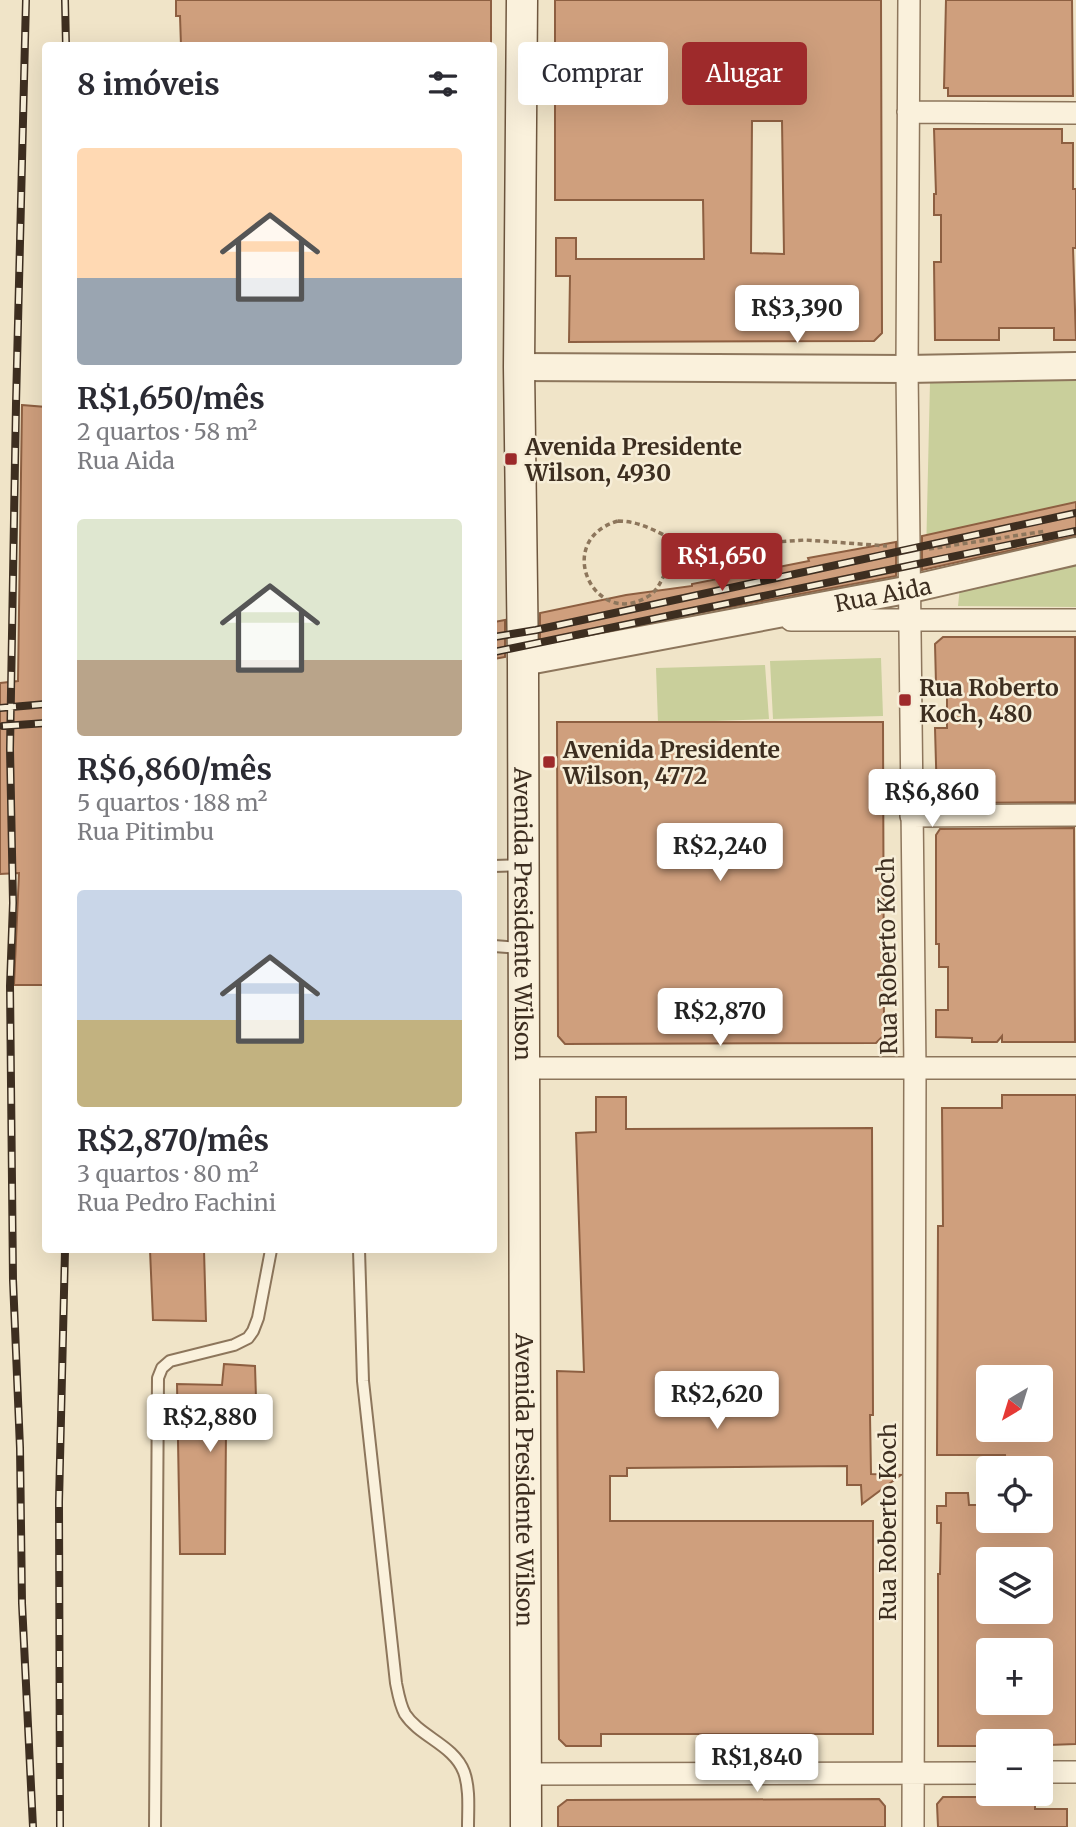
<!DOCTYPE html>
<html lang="pt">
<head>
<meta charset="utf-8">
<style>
  :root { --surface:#fff; --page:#f2f2f3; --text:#2b2b33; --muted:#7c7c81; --accent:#9e2a2b }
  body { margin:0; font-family:Merriweather,serif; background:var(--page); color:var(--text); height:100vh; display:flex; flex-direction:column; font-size:26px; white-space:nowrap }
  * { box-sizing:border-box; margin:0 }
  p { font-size:23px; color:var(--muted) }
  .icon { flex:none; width:38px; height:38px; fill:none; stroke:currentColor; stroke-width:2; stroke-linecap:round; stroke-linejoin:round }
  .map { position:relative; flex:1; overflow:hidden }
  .panel { position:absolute; left:42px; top:42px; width:455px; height:1211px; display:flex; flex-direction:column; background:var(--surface); border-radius:7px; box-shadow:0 7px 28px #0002 }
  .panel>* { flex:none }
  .guide { position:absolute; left:518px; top:42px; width:452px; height:63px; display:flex; gap:14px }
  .needle { width:46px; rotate:218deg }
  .buttons { position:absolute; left:976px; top:1365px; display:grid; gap:14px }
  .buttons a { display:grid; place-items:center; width:77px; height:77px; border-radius:7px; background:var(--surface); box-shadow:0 7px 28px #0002; font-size:35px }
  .price { position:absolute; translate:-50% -60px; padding:0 16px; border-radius:7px; background:#fff; color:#222; font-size:23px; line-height:46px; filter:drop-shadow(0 2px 4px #0008) }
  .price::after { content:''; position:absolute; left:50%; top:42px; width:21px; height:16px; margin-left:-10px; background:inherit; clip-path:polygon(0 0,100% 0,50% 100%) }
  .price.selected { background:var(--accent); color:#fff }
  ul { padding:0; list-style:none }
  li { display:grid; align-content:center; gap:14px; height:371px; padding:0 35px }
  li span { display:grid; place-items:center; height:217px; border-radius:7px; color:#555 }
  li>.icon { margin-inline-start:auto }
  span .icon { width:126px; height:126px; fill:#fffc; stroke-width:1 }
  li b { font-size:30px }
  h2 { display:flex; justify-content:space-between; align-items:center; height:84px; padding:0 35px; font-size:30px }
  .pill { padding:0 24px; border-radius:7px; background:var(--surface); box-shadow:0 7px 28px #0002; font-size:24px; line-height:63px }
  .pill.selected { background:var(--accent); color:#fff }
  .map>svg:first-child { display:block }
  .green { fill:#c9cf9b }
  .building { fill:#cf9f7d; stroke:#8d5f41; stroke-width:2; fill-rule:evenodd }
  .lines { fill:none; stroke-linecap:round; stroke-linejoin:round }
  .service-casing { stroke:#8d765c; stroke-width:14 }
  .minor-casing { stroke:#8d765c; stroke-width:24 }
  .tertiary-casing { stroke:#8d765c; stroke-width:30 }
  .secondary-casing { stroke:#6f573f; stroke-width:33 }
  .path { stroke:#8d765c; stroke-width:3.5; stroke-dasharray:5 3.5; stroke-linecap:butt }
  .service { stroke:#faf1dc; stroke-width:10 }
  .minor { stroke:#faf1dc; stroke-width:21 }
  .tertiary { stroke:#faf1dc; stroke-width:26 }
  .secondary { stroke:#faf1dc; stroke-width:30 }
  .rail-casing { stroke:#3d2e20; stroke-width:8 }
  .rail { stroke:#f7eed8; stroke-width:5; stroke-dasharray:16; stroke-linecap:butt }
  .poi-dot { fill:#9e2a2b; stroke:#f7eed8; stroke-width:2.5 }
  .labels { text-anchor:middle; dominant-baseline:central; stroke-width:5; stroke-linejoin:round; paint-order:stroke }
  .poi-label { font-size:23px; font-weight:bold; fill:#3d2e20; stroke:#f7eed8; text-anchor:start }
  .street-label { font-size:23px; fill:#3d2e20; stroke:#f7eed8 }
</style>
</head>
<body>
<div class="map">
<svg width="1076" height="1827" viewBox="0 0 1076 1827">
  <rect width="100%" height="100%" fill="#f0e4c8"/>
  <path class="green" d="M 1076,380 L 1076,526 L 926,556 L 930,382 Z
    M 1076,561 L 1076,607 L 958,606 L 960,587 Z
    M 881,658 L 883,716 L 773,719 L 770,661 Z
    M 765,665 L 769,719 L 658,723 L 656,668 Z"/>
  <path class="building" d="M 176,0 L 491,0 L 491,46 L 181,46 L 180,16 L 176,16 Z
    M 555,0 L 881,0 L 882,333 L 874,341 L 569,342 L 570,276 L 556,276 L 556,238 L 576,238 L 576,259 L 704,259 L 703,200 L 555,200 ZM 752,121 L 782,121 L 784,254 L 751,253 Z
    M 946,0 L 1072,0 L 1073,96 L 948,96 L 948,88 L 944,88 Z
    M 934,129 L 1062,129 L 1062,143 L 1073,143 L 1073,189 L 1076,189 L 1076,248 L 1073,248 L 1076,340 L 1054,340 L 1054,328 L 999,328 L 999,340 L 935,340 L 934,262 L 941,262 L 941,215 L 934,215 L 934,194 L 936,194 Z
    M 22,405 L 46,407 L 46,985 L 14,985 L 19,873 L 0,874 L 0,683 L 18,681 Z
    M 1076,502 L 1076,536 L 922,570 L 922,536 Z
    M 896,542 L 896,576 L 540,643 L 540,613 L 626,595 L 692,586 L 692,584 L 809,561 L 808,558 Z
    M 505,620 L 505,657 L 494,659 L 494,622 Z
    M 943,637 L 1075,637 L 1075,802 L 958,803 L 960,799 L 937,799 L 935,728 L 947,728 L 947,683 L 936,684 L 935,644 Z
    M 557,722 L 883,722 L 884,1035 L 876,1043 L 565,1044 L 558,1036 Z
    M 1074,828 L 1075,1042 L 1002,1042 L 1002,1036 L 997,1042 L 972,1042 L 972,1038 L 936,1037 L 936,1010 L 948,1010 L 948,967 L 939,967 L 939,944 L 936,944 L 936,835 L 940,829 Z
    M 1002,1095 L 1076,1095 L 1076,1744 L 1049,1745 L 1049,1741 L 989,1741 L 989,1746 L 938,1746 L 938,1574 L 940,1574 L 941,1523 L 937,1523 L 937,1506 L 946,1506 L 946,1493 L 968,1493 L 969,1505 L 989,1505 L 989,1521 L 1041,1521 L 1041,1468 L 1006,1468 L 1005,1455 L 937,1455 L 938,1226 L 943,1226 L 942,1108 L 1002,1108 ZM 989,1377 L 1041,1377 L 1041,1430 L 989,1430 ZM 989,1559 L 1041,1559 L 1041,1612 L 989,1612 ZM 989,1650 L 1041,1650 L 1041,1703 L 989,1703 Z
    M 596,1097 L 626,1097 L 626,1129 L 872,1128 L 873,1415 L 870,1415 L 871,1474 L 901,1475 L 862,1504 L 861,1485 L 847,1485 L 847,1466 L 627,1468 L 627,1476 L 610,1476 L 610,1521 L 873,1521 L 873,1734 L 601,1734 L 601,1746 L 566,1746 L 559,1739 L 557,1371 L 584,1372 L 576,1133 L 596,1132 Z
    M 150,1250 L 204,1250 L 206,1321 L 153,1320 Z
    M 224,1364 L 255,1366 L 257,1430 L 226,1429 L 225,1554 L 180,1554 L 177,1384 L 222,1385 Z
    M 943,1797 L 1035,1797 L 1035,1809 L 1067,1809 L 1067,1827 L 938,1827 L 937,1804 Z
    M 879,1799 L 885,1806 L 885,1827 L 558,1827 L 558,1807 L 567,1800 Z"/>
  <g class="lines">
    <g class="service-casing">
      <path id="service" d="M 494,866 L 521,865
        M 494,946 L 522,948
        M 359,1250 L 363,1381 L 396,1683 C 398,1693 400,1705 405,1714 C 420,1737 454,1745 464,1772 C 470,1789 468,1809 468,1827
        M 155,1827 L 158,1378 L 162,1368 L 170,1361 L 234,1345 L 248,1338 L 253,1331 L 258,1318 L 271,1250"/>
    </g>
    <g class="minor-casing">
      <path id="minor" d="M 909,0 L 907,369 L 915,1069 L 913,1827
        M 908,112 L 1076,113
        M 791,620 L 1076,620
        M 911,816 L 1076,815
        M 525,1068 L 1076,1068
        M 1041,1772 L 1076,1772
        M 525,1774 L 989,1773"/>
    </g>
    <g class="tertiary-casing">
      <g id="tertiary">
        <path d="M 519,367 L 907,369 L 1076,366"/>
        <path id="s1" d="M 523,662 L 911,589 L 1076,551"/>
      </g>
    </g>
    <g class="secondary-casing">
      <g id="secondary">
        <path id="s2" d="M 522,0 L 519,367 L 523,662 L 526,1827"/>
      </g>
    </g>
    <path class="path" d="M 618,521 C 644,521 666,537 688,548 C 681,556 672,564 666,572 C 660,582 658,591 647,597 C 594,629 552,540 618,521 Z
      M 688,548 L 805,540 L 887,546
      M 929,549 L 1046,531
      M 494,796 L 495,796"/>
    <use href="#service" class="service"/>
    <use href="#minor" class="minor"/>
    <use href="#tertiary" class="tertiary"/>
    <use href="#secondary" class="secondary"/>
    <g class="rail-casing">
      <path id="rail" d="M 26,0 L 16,404 L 10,749 L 13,903 L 10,986 L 13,1280 L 20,1448 L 22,1603 L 33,1827
        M 65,0 L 66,46
        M 494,637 L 536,630 L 1076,513
        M 494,652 L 1076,531
        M 0,708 L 46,704
        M 3,726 L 46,723
        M 60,1827 L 59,1502 L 65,1250"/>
    </g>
    <use href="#rail" class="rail"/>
  </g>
  <g class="poi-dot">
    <rect x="504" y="452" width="14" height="14" rx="3.5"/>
    <rect x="898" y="693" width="14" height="14" rx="3.5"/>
    <rect x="542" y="755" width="14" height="14" rx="3.5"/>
  </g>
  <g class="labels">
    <g class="poi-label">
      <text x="525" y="446">Avenida Presidente<tspan x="525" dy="26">Wilson, 4930</tspan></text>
      <text x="919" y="687">Rua Roberto<tspan x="919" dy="26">Koch, 480</tspan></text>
      <text x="563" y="749">Avenida Presidente<tspan x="563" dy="26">Wilson, 4772</tspan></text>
    </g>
    <g class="street-label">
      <text stroke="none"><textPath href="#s1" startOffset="366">Rua Aida</textPath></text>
      <text stroke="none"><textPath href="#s2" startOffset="914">Avenida Presidente Wilson</textPath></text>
      <text transform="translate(887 956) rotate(-91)">Rua Roberto Koch</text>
      <text stroke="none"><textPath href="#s2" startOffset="1480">Avenida Presidente Wilson</textPath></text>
      <text transform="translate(887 1522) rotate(-90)">Rua Roberto Koch</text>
    </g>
  </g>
</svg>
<div class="buttons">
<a><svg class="needle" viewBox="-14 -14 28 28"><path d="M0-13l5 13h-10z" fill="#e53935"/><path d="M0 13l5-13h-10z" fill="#7c7c81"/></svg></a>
<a><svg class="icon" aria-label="locate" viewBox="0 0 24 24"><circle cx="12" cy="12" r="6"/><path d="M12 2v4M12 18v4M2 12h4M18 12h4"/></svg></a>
<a><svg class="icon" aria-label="layers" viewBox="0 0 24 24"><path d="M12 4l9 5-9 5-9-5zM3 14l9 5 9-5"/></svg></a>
<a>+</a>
<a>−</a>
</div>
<b class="price" style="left:797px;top:345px">R$3,390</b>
<b class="price selected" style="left:722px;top:593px">R$1,650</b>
<b class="price" style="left:932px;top:829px">R$6,860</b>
<b class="price" style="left:720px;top:883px">R$2,240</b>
<b class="price" style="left:720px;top:1048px">R$2,870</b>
<b class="price" style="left:717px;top:1431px">R$2,620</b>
<b class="price" style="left:210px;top:1454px">R$2,880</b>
<b class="price" style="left:757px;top:1794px">R$1,840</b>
<div class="guide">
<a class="pill">Comprar</a>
<a class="pill selected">Alugar</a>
</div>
<section class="panel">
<h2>8 imóveis<svg class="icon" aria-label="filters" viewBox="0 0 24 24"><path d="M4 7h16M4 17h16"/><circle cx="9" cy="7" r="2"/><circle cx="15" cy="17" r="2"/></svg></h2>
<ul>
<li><span style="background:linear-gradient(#ffd9b3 60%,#9aa5b1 0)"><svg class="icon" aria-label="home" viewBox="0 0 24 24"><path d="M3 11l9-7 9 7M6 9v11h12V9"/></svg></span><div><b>R$1,650/mês</b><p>2 quartos · 58 m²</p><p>Rua Aida</p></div></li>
<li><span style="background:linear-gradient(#dfe7d0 65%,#b9a48a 0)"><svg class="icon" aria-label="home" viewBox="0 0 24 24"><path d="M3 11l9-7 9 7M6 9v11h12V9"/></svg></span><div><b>R$6,860/mês</b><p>5 quartos · 188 m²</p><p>Rua Pitimbu</p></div></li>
<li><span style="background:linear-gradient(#c9d6e8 60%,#c2b280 0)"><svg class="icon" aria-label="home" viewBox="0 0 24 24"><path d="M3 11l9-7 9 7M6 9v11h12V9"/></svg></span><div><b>R$2,870/mês</b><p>3 quartos · 80 m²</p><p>Rua Pedro Fachini</p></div></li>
</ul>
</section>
</div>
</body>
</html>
